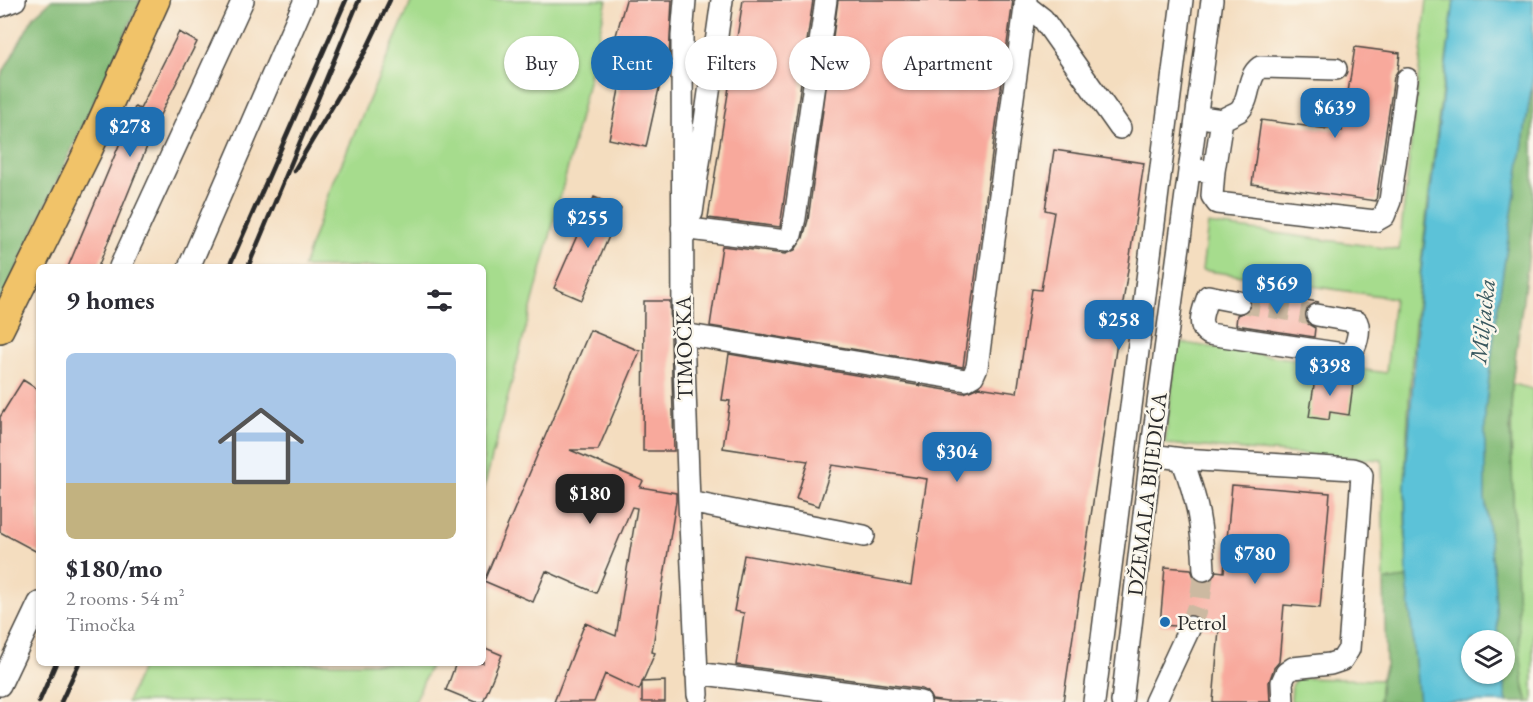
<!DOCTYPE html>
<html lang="en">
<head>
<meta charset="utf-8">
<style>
  :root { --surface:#fff; --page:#f2f2f3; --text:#2b2b33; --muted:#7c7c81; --line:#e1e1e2; --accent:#1f6fb2 }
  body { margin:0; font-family:"EB Garamond",serif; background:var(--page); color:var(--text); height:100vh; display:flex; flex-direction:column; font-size:22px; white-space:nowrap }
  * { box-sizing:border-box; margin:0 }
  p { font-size:20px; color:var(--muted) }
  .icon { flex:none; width:33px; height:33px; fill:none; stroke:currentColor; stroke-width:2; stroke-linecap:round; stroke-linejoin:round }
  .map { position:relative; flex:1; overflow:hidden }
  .panel { position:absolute; left:36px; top:264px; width:450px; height:402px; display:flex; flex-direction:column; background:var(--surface); border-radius:9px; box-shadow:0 2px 4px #0004 }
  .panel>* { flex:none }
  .guide { position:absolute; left:504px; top:36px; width:570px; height:54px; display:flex; gap:12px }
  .controls { position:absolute; left:1461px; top:630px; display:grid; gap:12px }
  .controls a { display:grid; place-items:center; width:54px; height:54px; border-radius:50%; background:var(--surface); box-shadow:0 2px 4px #0004; font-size:30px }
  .price { position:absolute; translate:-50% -51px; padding:0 14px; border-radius:12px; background:var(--accent); color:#fff; font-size:20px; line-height:39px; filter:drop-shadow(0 2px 3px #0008) }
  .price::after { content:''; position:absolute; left:50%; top:36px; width:18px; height:14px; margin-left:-9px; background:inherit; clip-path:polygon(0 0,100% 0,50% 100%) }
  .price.selected { background:#222; color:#fff }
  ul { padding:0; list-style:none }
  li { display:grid; align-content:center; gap:12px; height:318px; padding:0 30px }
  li+li { border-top:2px solid var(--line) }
  li span { display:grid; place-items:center; height:186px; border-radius:9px; color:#555 }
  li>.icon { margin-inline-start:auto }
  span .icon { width:108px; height:108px; fill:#fffc; stroke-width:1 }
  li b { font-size:26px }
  h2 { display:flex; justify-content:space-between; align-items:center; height:72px; padding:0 30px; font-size:26px }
  .pill { padding:0 21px; border-radius:27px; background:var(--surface); box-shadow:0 2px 4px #0004; font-size:21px; line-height:54px }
  .pill.selected { background:var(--accent); color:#fff }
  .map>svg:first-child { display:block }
  .green { fill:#a6dc8d; stroke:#68845c; stroke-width:1.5 }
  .forest { fill:#84bc78; stroke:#587452; stroke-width:1.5 }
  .water { fill:#5bc2d8; stroke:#437682; stroke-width:1.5 }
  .building { fill:#f8a99c }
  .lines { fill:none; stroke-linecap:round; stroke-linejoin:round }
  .minor-tunnel { stroke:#ccb9a1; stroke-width:21; stroke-dasharray:21 10; stroke-linecap:butt }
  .minor-casing { stroke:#494641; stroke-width:24 }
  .major-casing { stroke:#494641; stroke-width:30 }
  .minor { stroke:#fff; stroke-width:21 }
  .major { stroke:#f1c369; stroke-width:27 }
  .rail { stroke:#2b2b2b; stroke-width:4.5 }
  .poi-dot { fill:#1f6fb2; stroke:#fbf7ec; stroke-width:2 }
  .labels { text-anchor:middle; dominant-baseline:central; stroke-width:5; stroke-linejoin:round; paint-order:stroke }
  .street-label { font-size:22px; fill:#2b2b2b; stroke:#fbf7ec }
  .poi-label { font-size:22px; fill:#2b2b2b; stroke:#fbf7ec; text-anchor:start }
  .water-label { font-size:24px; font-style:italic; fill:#39585f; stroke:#fbf7ec }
</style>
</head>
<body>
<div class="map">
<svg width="1533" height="702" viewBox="0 0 1533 702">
  <rect width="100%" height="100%" fill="#fbf7ec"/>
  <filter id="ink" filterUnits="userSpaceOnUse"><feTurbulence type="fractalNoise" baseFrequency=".0167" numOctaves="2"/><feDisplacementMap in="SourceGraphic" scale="12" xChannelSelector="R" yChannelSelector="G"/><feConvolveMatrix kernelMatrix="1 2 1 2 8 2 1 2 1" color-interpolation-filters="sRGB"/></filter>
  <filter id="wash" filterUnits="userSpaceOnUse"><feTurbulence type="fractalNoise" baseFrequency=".008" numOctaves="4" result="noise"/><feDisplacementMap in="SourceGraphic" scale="24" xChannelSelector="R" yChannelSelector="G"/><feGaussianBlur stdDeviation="1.35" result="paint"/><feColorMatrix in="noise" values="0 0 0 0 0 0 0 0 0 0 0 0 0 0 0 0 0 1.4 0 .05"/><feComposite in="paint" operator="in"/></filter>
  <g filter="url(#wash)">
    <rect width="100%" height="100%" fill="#f4ddbf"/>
    <path class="green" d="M 412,0 L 607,0 L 568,167 L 483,492 L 483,267 L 303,267 L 328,195 Z
      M 1427,0 L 1454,0 C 1433,159 1410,323 1405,483 C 1404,514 1406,546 1407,578 L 1384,581 L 1382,460 L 1165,444 L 1177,342 L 1386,373 L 1394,298 L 1202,270 L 1208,224 L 1399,250 Z
      M 1512,384 L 1533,389 L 1533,702 L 1528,702 C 1517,668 1519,628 1517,592 C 1514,523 1510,454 1512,384 Z
      M 144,663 L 431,663 L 415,702 L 127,702 Z
      M 1298,678 L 1381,680 L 1379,702 L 1291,702 L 1292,684 Z"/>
    <path class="forest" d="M 52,0 L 141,0 L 0,304 L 0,78 L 34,16 Z
      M 1533,78 L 1533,222 L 1512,384 L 1510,427 L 1519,636 L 1524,690 L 1528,702 L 1507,702 L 1502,674 L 1504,674 L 1504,640 L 1498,640 L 1494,577 L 1485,498 L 1485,412 L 1496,317 Z
      M 1407,578 L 1419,702 L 1379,702 L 1381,680 L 1386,665 L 1384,581 Z"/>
    <path class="water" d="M 1454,0 L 1533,0 L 1533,78 L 1496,317 L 1485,412 L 1485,498 L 1494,577 L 1498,640 L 1472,640 L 1472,674 L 1502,674 L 1507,702 L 1419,702 L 1407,578 L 1405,484 L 1421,271 Z"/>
    <g id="blocks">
      <path class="building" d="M 626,0 L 672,0 L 669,57 L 666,57 L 646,147 L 609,139 L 627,50 L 613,46 Z
        M 743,0 L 813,0 L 780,227 L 708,218 Z
        M 838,0 L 1013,0 L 963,367 L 710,326 L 722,246 L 785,254 L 795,250 L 803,238 L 808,220 Z
        M 179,32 L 197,42 L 159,117 L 98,267 L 68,267 L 135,107 L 140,109 Z
        M 1355,47 L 1400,53 L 1398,70 L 1394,77 L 1376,201 L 1252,184 L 1261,120 L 1342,131 Z
        M 1054,150 L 1144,163 L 1063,702 L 947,702 L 932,700 L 928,692 L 922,689 L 736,665 L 744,613 L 734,611 L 744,555 L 911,585 L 927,479 L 832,465 L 819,506 L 796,499 L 808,461 L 723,448 L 730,401 L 722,400 L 729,354 L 964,393 L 979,387 L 1017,393 L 1032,289 L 1041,290 L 1054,212 L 1045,210 Z
        M 594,197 L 621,208 L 582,300 L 554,288 Z
        M 1245,291 L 1319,302 L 1308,306 L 1304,313 L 1308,324 L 1315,328 L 1314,337 L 1236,325 L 1237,315 L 1248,311 L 1251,305 L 1251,297 Z
        M 644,301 L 670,301 L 674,451 L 643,451 Z
        M 590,330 L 640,351 L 598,450 L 570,450 L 643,481 L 640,487 L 676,493 L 676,501 L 652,652 L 655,653 L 639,690 L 605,674 L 594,702 L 554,702 L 585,623 L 616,636 L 637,508 L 632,507 L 596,593 L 546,571 L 533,602 L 484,581 Z
        M 1316,372 L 1335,375 L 1334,381 L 1353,384 L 1349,415 L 1330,412 L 1329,420 L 1309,417 Z
        M 23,380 L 39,390 L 39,553 L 0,532 L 0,417 Z
        M 1232,485 L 1330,493 L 1320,608 L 1284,605 L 1279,662 L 1274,668 L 1269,682 L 1270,702 L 1213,702 L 1219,630 L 1202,628 L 1200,619 L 1189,614 L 1182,617 L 1176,626 L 1160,625 L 1165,567 L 1191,569 L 1194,577 L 1204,583 L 1211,580 L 1216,571 L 1224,572 Z
        M 483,647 L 502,655 L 483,702 L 475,702 L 446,690 L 456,663 L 483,663 Z
        M 665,681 L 665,702 L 642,702 L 642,682 Z"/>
    </g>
  </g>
  <g filter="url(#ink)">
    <use href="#blocks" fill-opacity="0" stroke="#494641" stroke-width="1.5"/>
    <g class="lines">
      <path class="minor-tunnel" d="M 1239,302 L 1317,315
        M 1190,627 L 1200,600 L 1204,570"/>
      <g class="minor-casing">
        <path id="minor" d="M 685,0 L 682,36 L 683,334 L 689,502 L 698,695
          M 1025,5 L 1043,19 L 1120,128
          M 0,6 L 15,0
          M 1208,118 L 1222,120 L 1214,171
          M 1222,120 C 1227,117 1234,114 1239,111 C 1251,100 1246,77 1260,67 L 1336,69
          M 1189,170 L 1214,171 L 1212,196 L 1217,203 L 1375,221 L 1384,216 L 1390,201 L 1407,79
          M 692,213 L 722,0
          M 682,228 L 786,241 L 791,235 L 795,218 L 826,0
          M 120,267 L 243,0
          M 189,267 L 305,0
          M 1239,302 L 1208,296 C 1204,309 1195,326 1209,334 L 1350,355 C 1356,348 1361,330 1357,322 L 1317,315
          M 683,334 L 966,380 L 973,376 L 977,367 L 1026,0
          M 1151,455 L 1182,459 L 1353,469 L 1359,471 L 1362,475 L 1349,649 L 1342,660 L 1330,664 L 1293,668 L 1286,673 L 1282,682 L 1283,702
          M 1182,459 C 1198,501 1202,526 1204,570
          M 689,502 L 864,536
          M 696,673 L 920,702
          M 0,685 L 39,603
          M 1094,702 L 1182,0
          M 1122,702 L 1151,455 L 1212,0
          M 1155,702 L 1190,627"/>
      </g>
      <g class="major-casing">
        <path id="major" d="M 0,329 L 89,149 L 156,0"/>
      </g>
      <use href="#minor" class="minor"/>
      <use href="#major" class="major"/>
      <path class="rail" d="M 294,171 L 366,50 L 390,0
        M 229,267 L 346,0
        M 248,267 L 359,0
        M 39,702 L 56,663
        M 61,702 L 79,663"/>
    </g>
  </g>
  <circle class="poi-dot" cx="1165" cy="622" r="6"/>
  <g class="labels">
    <g class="street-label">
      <text transform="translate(684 348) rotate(-91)">TIMOČKA</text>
      <text transform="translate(1147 494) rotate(-83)">DŽEMALA BIJEDIĆA</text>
    </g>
    <g class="poi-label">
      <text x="1177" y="622">Petrol</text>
    </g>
    <g class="water-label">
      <text transform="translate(1482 321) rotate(-84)">Miljacka</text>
    </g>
  </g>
</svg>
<div class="controls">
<a><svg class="icon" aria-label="layers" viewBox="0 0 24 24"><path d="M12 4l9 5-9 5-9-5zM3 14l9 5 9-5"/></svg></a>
</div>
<b class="price" style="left:1335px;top:139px">$639</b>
<b class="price" style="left:130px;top:158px">$278</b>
<b class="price" style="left:588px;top:249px">$255</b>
<b class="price" style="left:1277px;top:315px">$569</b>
<b class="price" style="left:1119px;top:351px">$258</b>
<b class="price" style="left:1330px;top:397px">$398</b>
<b class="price" style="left:957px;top:483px">$304</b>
<b class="price selected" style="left:590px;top:525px">$180</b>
<b class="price" style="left:1255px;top:585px">$780</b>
<div class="guide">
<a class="pill">Buy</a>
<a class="pill selected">Rent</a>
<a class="pill">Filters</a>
<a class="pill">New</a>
<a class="pill">Apartment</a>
</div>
<section class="panel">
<h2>9 homes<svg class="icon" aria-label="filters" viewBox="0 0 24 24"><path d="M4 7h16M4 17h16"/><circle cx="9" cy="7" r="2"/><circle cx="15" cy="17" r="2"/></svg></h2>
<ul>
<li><span style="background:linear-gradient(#a9c7e8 70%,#c2b280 0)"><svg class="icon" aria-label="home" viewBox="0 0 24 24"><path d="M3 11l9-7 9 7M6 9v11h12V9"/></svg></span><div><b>$180/mo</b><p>2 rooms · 54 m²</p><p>Timočka</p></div></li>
</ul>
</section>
</div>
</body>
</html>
